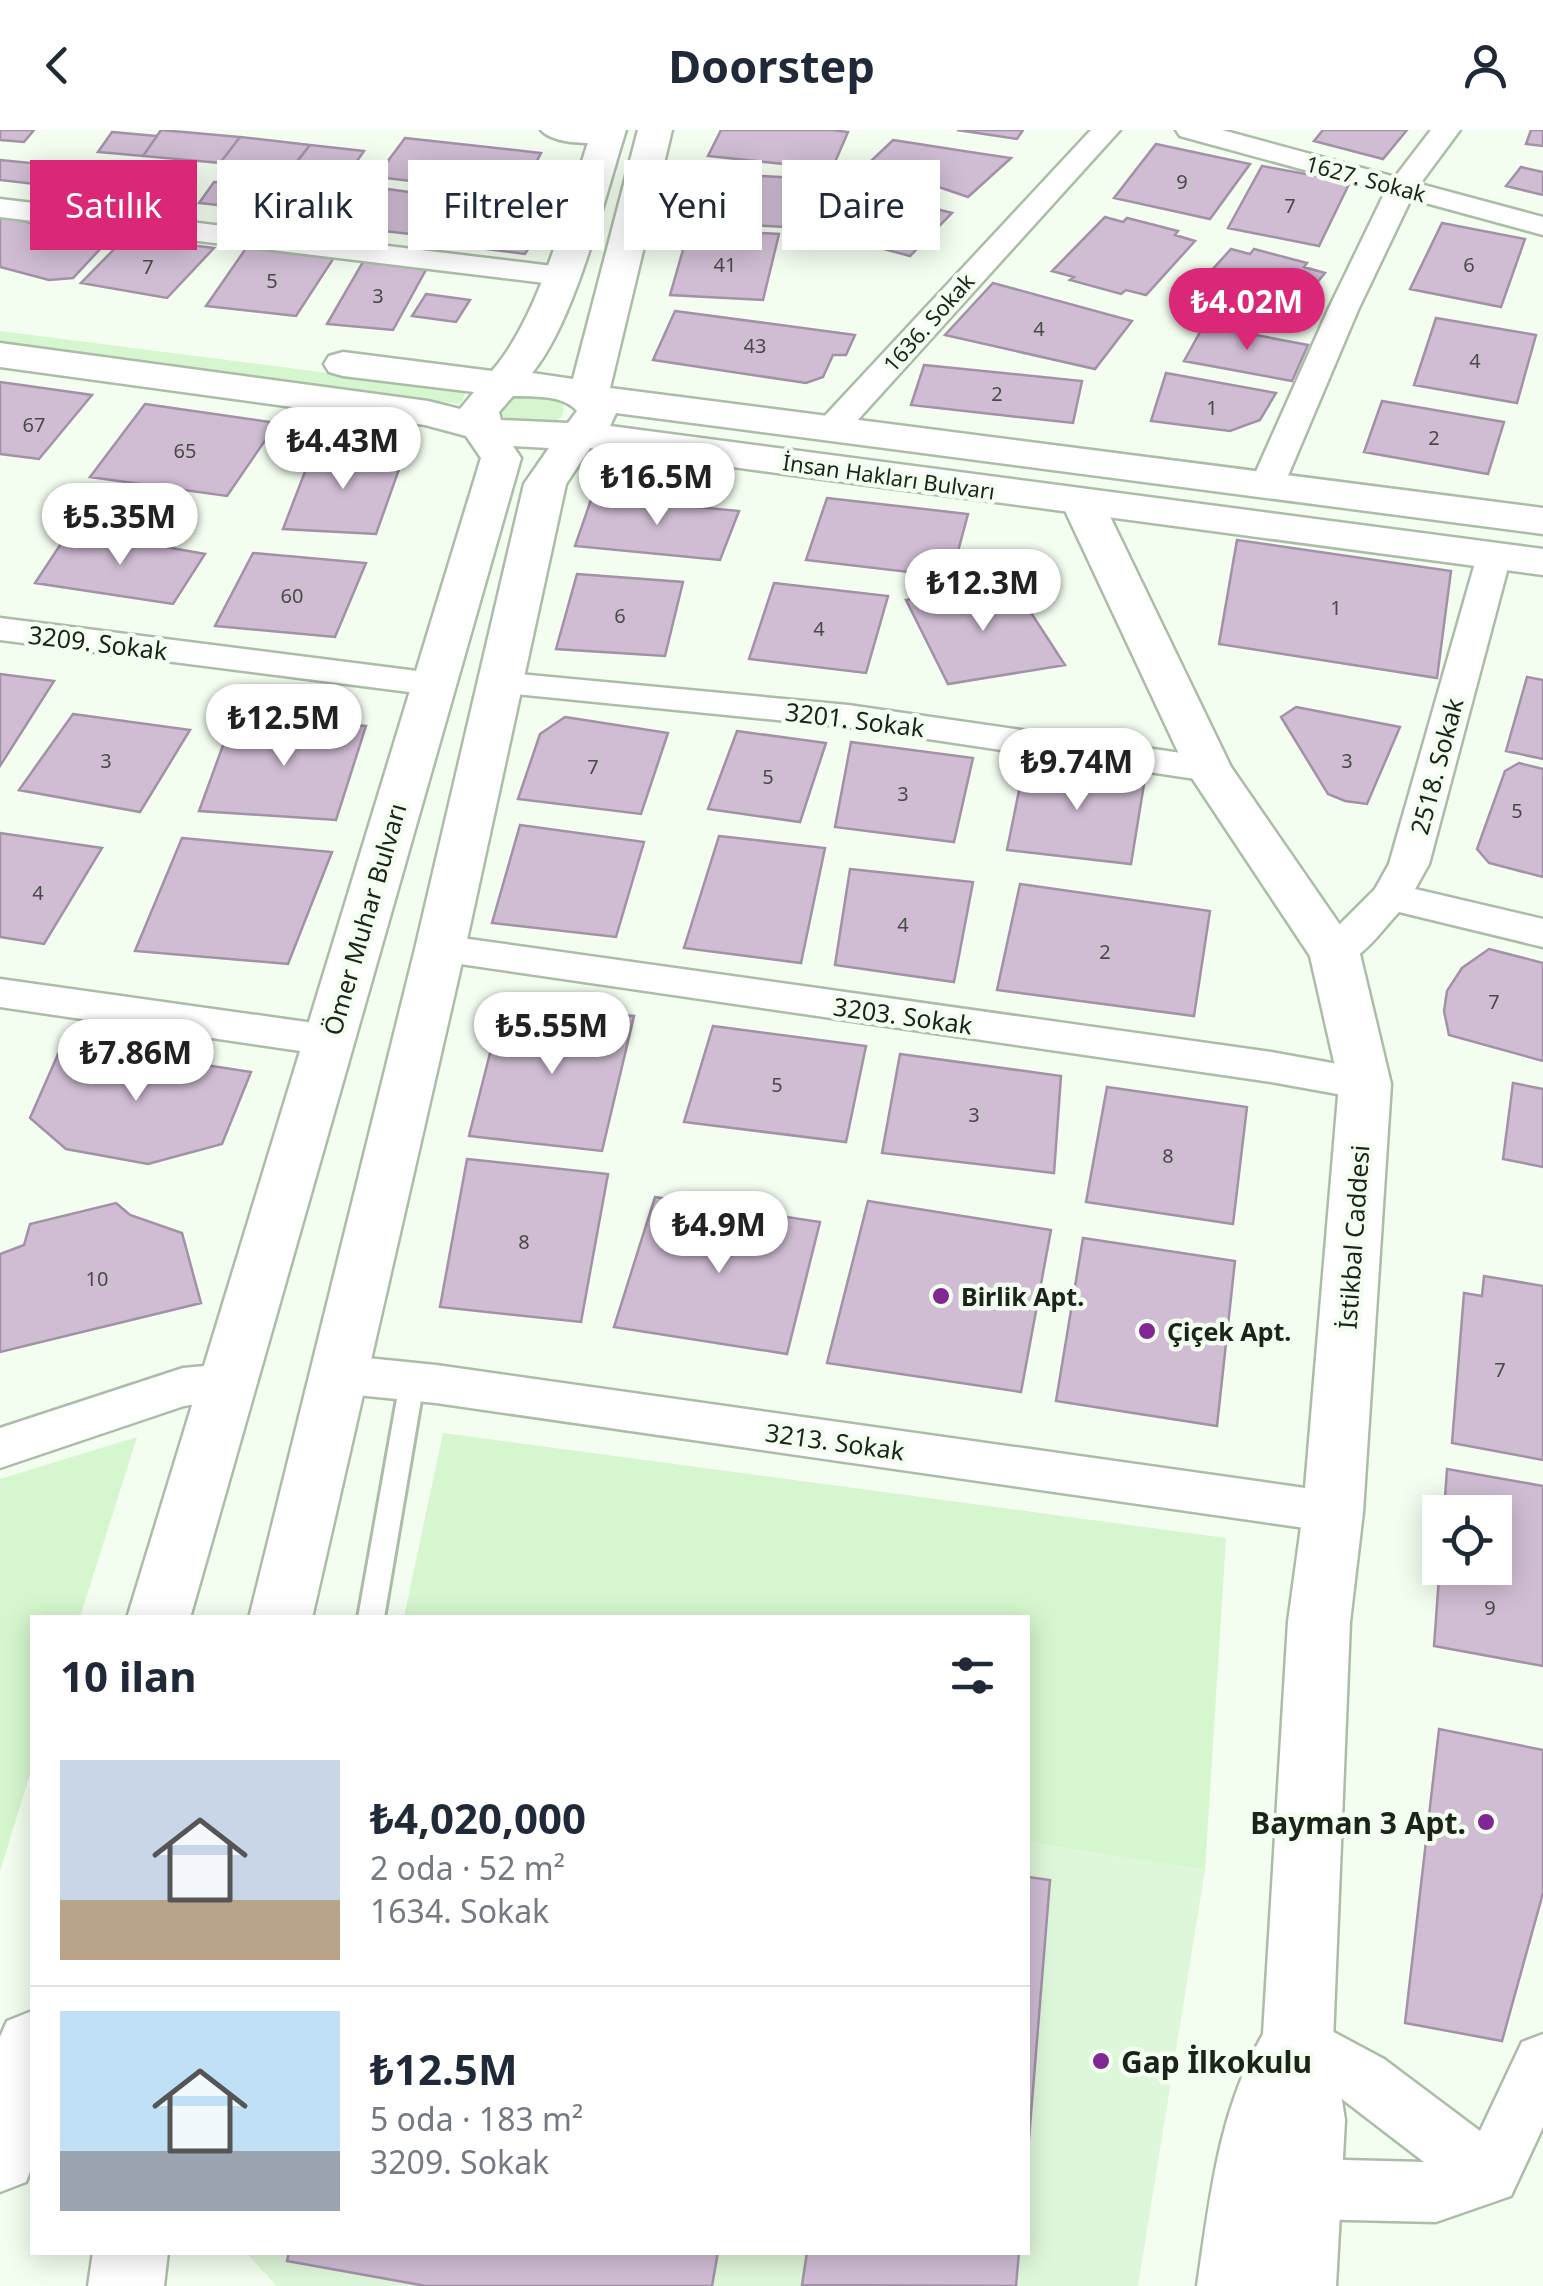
<!DOCTYPE html>
<html lang="tr">
<head>
<meta charset="utf-8">
<style>
  :root { --surface:#fff; --page:#f6f6f7; --text:#1f2937; --muted:#747a83; --line:#e0e1e3; --accent:#db2777 }
  body { margin:0; font-family:"Noto Sans",sans-serif; background:var(--page); color:var(--text); height:100vh; display:flex; flex-direction:column; font-size:38px; white-space:nowrap }
  * { box-sizing:border-box; margin:0 }
  p { font-size:32px; color:var(--muted) }
  .icon { flex:none; width:55px; height:55px; fill:none; stroke:currentColor; stroke-width:2; stroke-linecap:round; stroke-linejoin:round }
  .map { position:relative; flex:1; overflow:hidden }
  .panel { position:absolute; left:30px; top:1485px; width:1000px; height:640px; display:flex; flex-direction:column; background:var(--surface); border-radius:0px; box-shadow:0 5px 25px #0003 }
  .panel>* { flex:none }
  .banner { position:absolute; left:30px; top:30px; width:1000px; height:90px; display:flex; gap:20px }
  .tools { position:absolute; left:1422px; top:1365px; display:grid; gap:20px }
  .tools a { display:grid; place-items:center; width:90px; height:90px; border-radius:0px; background:var(--surface); box-shadow:0 5px 25px #0003; font-size:50px }
  .price { position:absolute; translate:-50% -85px; padding:0 22px; border-radius:35px; background:#fff; color:#222; font-size:32px; line-height:65px; filter:drop-shadow(0 2px 5px #0008) }
  .price::after { content:''; position:absolute; left:50%; top:60px; width:30px; height:22px; margin-left:-15px; background:inherit; clip-path:polygon(0 0,100% 0,50% 100%) }
  .price.on { background:var(--accent); color:#fff }
  ul { padding:0; list-style:none }
  li { display:flex; align-items:center; gap:30px; height:250px; padding:0 30px }
  li+li { border-top:2px solid var(--line) }
  li span { display:grid; place-items:center; flex:none; width:280px; height:200px; border-radius:0px; color:#555 }
  li>.icon { margin-inline-start:auto }
  span .icon { width:120px; height:120px; fill:#fffc; stroke-width:1 }
  li b { font-size:42px }
  h2 { display:flex; justify-content:space-between; align-items:center; height:120px; padding:0 30px; font-size:42px }
  .chip { padding:0 35px; border-radius:0px; background:var(--surface); box-shadow:0 5px 25px #0003; font-size:35px; line-height:90px }
  .chip.on { background:var(--accent); color:#fff }
  header { display:flex; justify-content:space-between; align-items:center; height:130px; padding:0 30px; background:var(--surface); font-size:45px; font-weight:700 }
  .map>svg:first-child { display:block }
  .built { fill:#def6d9 }
  .green { fill:#d5f6ce }
  .building { fill:#d0bdd4; stroke:#a291a7; stroke-width:2.5 }
  .lines { fill:none; stroke-linecap:round; stroke-linejoin:round }
  .service-casing { stroke:#abbda7; stroke-width:6 }
  .minor-casing { stroke:#abbda7; stroke-width:5 }
  .tertiary-casing { stroke:#abbda7; stroke-width:5 }
  .secondary-casing { stroke:#abbda7; stroke-width:5 }
  .service { fill:#fff; fill-rule:evenodd }
  .minor { fill:#fff; fill-rule:evenodd }
  .tertiary { fill:#fff; fill-rule:evenodd }
  .secondary { fill:#fff; fill-rule:evenodd }
  .poi-dot { fill:#802794; stroke:#f3fef0; stroke-width:4 }
  .labels { text-anchor:middle; dominant-baseline:central; stroke-width:9; stroke-linejoin:round; paint-order:stroke }
  .number-label { font-size:20px; fill:#494a48 }
  .far-street-label { font-size:22px; fill:#1c231a; stroke:#f3fef0 }
  .street-label { font-size:25px; fill:#1c231a; stroke:#f3fef0 }
  .poi-label { font-size:25px; font-weight:bold; fill:#1c231a; stroke:#f3fef0; text-anchor:start }
  .near-poi-label { font-size:30px; font-weight:bold; fill:#1c231a; stroke:#f3fef0; text-anchor:end }
</style>
</head>
<body>
<header><svg class="icon" aria-label="back" viewBox="0 0 24 24"><path d="M15 5l-7 7 7 7"/></svg>Doorstep<svg class="icon" aria-label="person" viewBox="0 0 24 24"><circle cx="12" cy="8" r="4"/><path d="M4 21q1-7 8-7t8 7"/></svg></header>
<div class="map">
<svg width="1543" height="2156" viewBox="0 0 1543 2156">
  <rect width="100%" height="100%" fill="#f3fef0"/>
  <path class="built" d="M 1028,1712 L 1205,1740 L 1138,2156 L 277,2156 L 246,2123 L 1028,2122 Z"/>
  <path class="green" d="M 0,201 L 445,258 L 465,263 L 461,274 L 43,220 L 0,213 Z
    M 536,262 L 561,270 L 564,276 L 562,287 C 546,298 508,300 499,281 L 506,270 Z
    M 443,1303 L 1226,1408 L 1205,1740 L 1028,1712 L 1028,1488 L 404,1487 Z
    M 137,1307 L 80,1487 L 32,1488 L 32,1638 L 0,1741 L 0,1349 Z"/>
  <path class="building" d="M 0,0 L 34,0 L 24,12 L 0,10 Z
    M 161,0 L 240,7 L 220,33 L 143,26 Z
    M 721,0 L 832,0 L 848,2 L 832,39 L 708,26 Z
    M 957,0 L 1023,0 L 1017,9 Z
    M 1323,0 L 1407,0 L 1383,29 L 1314,11 Z
    M 1531,0 L 1543,0 L 1543,16 L 1526,14 Z
    M 112,2 L 157,6 L 143,26 L 98,22 Z
    M 240,7 L 310,15 L 290,41 L 220,33 Z
    M 405,8 L 541,23 L 520,63 L 376,47 Z
    M 893,10 L 970,22 L 1011,28 L 968,67 L 869,33 Z
    M 1156,14 L 1250,34 L 1210,89 L 1114,68 Z
    M 310,15 L 364,21 L 341,54 L 284,47 Z
    M 0,30 L 51,35 L 35,54 L 0,50 Z
    M 1262,36 L 1350,52 L 1319,116 L 1228,98 Z
    M 1521,37 L 1543,42 L 1543,65 L 1506,56 Z
    M 89,39 L 132,43 L 117,63 L 73,59 Z
    M 132,43 L 174,47 L 151,79 L 109,75 Z
    M 706,43 L 797,48 L 786,97 L 692,92 Z
    M 214,52 L 290,60 L 275,81 L 199,73 Z
    M 351,54 L 438,66 L 410,104 L 312,93 L 322,76 Z
    M 874,63 L 952,83 L 910,126 L 832,105 Z
    M 461,72 L 551,84 L 525,124 L 432,112 Z
    M 0,85 L 2,84 L 103,116 L 73,148 L 49,150 L 0,137 Z
    M 1105,87 L 1123,92 L 1127,88 L 1178,101 L 1175,105 L 1195,111 L 1146,165 L 1126,160 L 1121,164 L 1070,150 L 1074,147 L 1052,141 Z
    M 1442,93 L 1525,109 L 1501,177 L 1410,159 Z
    M 689,99 L 779,104 L 763,170 L 670,165 Z
    M 126,107 L 214,118 L 167,168 L 81,153 Z
    M 249,114 L 337,123 L 296,186 L 206,176 Z
    M 1231,119 L 1250,124 L 1254,119 L 1307,133 L 1304,137 L 1325,143 L 1278,199 L 1258,193 L 1253,198 L 1200,184 L 1204,180 L 1181,174 Z
    M 364,130 L 428,136 L 393,200 L 327,194 Z
    M 993,153 L 1132,191 L 1095,239 L 945,205 Z
    M 426,164 L 470,170 L 456,192 L 412,186 Z
    M 675,181 L 855,205 L 846,225 L 833,225 L 823,247 L 806,253 L 653,230 Z
    M 1436,188 L 1536,205 L 1517,273 L 1414,255 Z
    M 1204,195 L 1308,215 L 1292,251 L 1184,231 Z
    M 924,235 L 1082,251 L 1073,293 L 911,275 Z
    M 1166,243 L 1276,263 L 1260,290 L 1230,301 L 1151,291 Z
    M 0,252 L 92,265 L 39,329 L 0,324 Z
    M 1382,271 L 1504,292 L 1488,344 L 1364,322 Z
    M 145,274 L 277,293 L 227,366 L 90,347 Z
    M 314,318 L 403,328 L 376,404 L 283,399 Z
    M 592,367 L 739,381 L 720,430 L 575,416 Z
    M 827,368 L 968,384 L 951,447 L 806,430 Z
    M 70,400 L 205,424 L 173,474 L 35,453 Z
    M 1237,410 L 1451,441 L 1437,548 L 1219,514 Z
    M 253,423 L 366,433 L 335,507 L 215,496 Z
    M 577,444 L 683,452 L 665,526 L 556,519 Z
    M 774,453 L 888,466 L 866,543 L 749,529 Z
    M 1013,455 L 1065,535 L 948,554 L 906,470 Z
    M 0,544 L 54,551 L 0,636 Z
    M 1527,547 L 1543,550 L 1543,629 L 1506,621 Z
    M 1296,577 L 1400,597 L 1367,674 L 1345,671 L 1328,664 L 1281,587 Z
    M 73,584 L 190,600 L 140,682 L 19,660 Z
    M 565,587 L 668,603 L 641,684 L 518,669 L 540,604 Z
    M 233,588 L 366,596 L 336,690 L 199,681 Z
    M 737,601 L 826,613 L 800,692 L 708,679 Z
    M 851,612 L 973,628 L 954,712 L 835,697 Z
    M 1025,631 L 1145,648 L 1131,734 L 1007,720 Z
    M 1519,633 L 1543,639 L 1543,747 L 1489,733 L 1477,719 L 1505,641 Z
    M 520,695 L 644,712 L 616,807 L 492,793 Z
    M 0,703 L 102,718 L 44,814 L 0,807 Z
    M 719,706 L 825,718 L 801,833 L 684,818 Z
    M 182,708 L 332,722 L 288,834 L 135,821 Z
    M 850,739 L 973,752 L 954,852 L 835,835 Z
    M 1020,754 L 1210,781 L 1194,886 L 997,860 Z
    M 1489,819 L 1543,833 L 1543,931 L 1449,905 L 1444,881 L 1447,861 L 1462,838 Z
    M 502,876 L 634,886 L 602,1021 L 469,1006 Z
    M 713,896 L 866,916 L 846,1012 L 684,992 Z
    M 63,913 L 251,942 L 222,1014 L 148,1034 L 66,1019 L 30,988 Z
    M 900,924 L 1061,946 L 1054,1043 L 882,1023 Z
    M 1513,953 L 1543,959 L 1543,1037 L 1503,1029 Z
    M 1107,957 L 1247,977 L 1233,1094 L 1086,1072 Z
    M 467,1029 L 608,1044 L 581,1192 L 440,1177 Z
    M 655,1067 L 820,1092 L 787,1224 L 614,1197 Z
    M 868,1071 L 1051,1100 L 1021,1262 L 827,1233 Z
    M 116,1073 L 130,1085 L 182,1103 L 201,1173 L 0,1222 L 0,1124 L 24,1115 L 30,1094 Z
    M 1083,1108 L 1235,1131 L 1217,1296 L 1056,1271 Z
    M 1484,1146 L 1543,1156 L 1543,1330 L 1452,1313 L 1464,1163 L 1482,1166 Z
    M 1447,1339 L 1543,1356 L 1543,1536 L 1434,1516 L 1440,1433 L 1440,1438 L 1495,1438 L 1495,1382 L 1444,1382 Z
    M 1439,1599 L 1543,1620 L 1543,1763 L 1502,1911 L 1405,1893 Z
    M 1028,1747 L 1050,1750 L 1028,2021 Z
    M 289,2122 L 718,2122 L 712,2156 L 426,2156 L 287,2131 Z
    M 807,2122 L 1019,2122 L 1016,2156 L 802,2155 Z"/>
  <g class="lines">
    <g class="service-casing">
      <path id="service" d="M 412,1243 L 420,1245 L 424,1252 L 384,1488 L 358,1488 L 400,1252 L 404,1245 Z"/>
    </g>
    <g class="minor-casing">
      <path id="minor" d="M 541,0 L 619,0 L 622,4 L 618,10 C 599,15 554,15 541,0 Z
        M 1091,0 L 1120,0 L 845,304 L 821,304 L 817,297 L 821,290 Z
        M 1176,0 L 1222,0 L 1395,47 L 1431,0 L 1460,0 L 1420,54 L 1543,87 L 1543,105 L 1411,69 L 1358,180 L 1284,355 L 1279,362 L 1255,362 L 1250,355 L 1328,180 L 1385,62 L 1180,6 Z
        M 0,69 L 561,137 L 572,140 L 576,146 L 572,152 L 561,155 L 0,87 Z
        M 1494,416 L 1506,419 L 1511,426 L 1429,734 L 1415,759 L 1543,789 L 1543,817 L 1399,782 C 1377,805 1355,843 1320,834 L 1314,824 L 1320,814 L 1375,759 L 1389,734 L 1477,426 L 1482,419 Z
        M 0,488 L 433,543 L 446,546 L 451,554 L 446,562 L 433,565 L 0,510 Z
        M 498,542 L 848,575 L 1209,627 L 1222,631 L 1228,639 L 1222,647 L 1209,651 L 848,597 L 485,561 L 480,553 L 485,545 Z
        M 440,805 L 1271,922 L 1365,939 L 1380,943 L 1387,954 L 1380,965 L 1365,969 L 1271,952 L 426,829 L 420,819 L 426,809 Z
        M 0,849 L 328,895 L 343,900 L 349,910 L 343,920 L 328,925 L 0,877 Z
        M 337,1225 L 436,1235 L 1333,1362 L 1351,1368 L 1358,1382 L 1351,1396 L 1333,1402 L 436,1273 L 337,1263 L 320,1257 L 313,1244 L 320,1231 Z
        M 227,1234 L 244,1240 L 251,1253 L 244,1266 L 184,1276 L 0,1338 L 0,1298 L 183,1238 Z
        M 1298,1883 L 1384,1929 L 1480,2001 L 1522,1912 L 1543,1904 L 1543,1997 L 1511,2066 L 1436,2092 L 1304,2089 L 1283,2080 L 1274,2059 L 1283,2038 L 1304,2029 L 1424,2032 L 1342,1969 L 1277,1931 L 1269,1911 L 1277,1891 Z"/>
    </g>
    <g class="tertiary-casing">
      <path id="tertiary" d="M 1082,360 L 1097,363 L 1103,372 L 1231,637 L 1360,824 L 1391,954 L 1363,1382 L 1350,1492 L 1333,1911 L 1345,1990 L 1336,2156 L 1197,2156 C 1210,2068 1218,1982 1263,1904 L 1288,1492 L 1303,1382 L 1339,954 L 1310,826 L 1186,639 L 1061,372 L 1067,363 Z"/>
    </g>
    <g class="secondary-casing">
      <path id="secondary" d="M 592,0 L 626,0 C 605,66 575,192 532,243 L 573,249 L 638,0 L 672,0 L 610,258 L 1543,378 L 1543,404 L 616,283 L 610,296 L 1543,419 L 1543,445 L 590,318 L 566,354 L 465,819 L 312,1488 L 249,1488 L 415,819 L 524,354 L 549,318 L 513,316 L 521,328 L 190,1488 L 127,1488 L 481,328 L 466,306 L 425,295 L 0,237 L 0,213 L 428,271 L 460,279 L 474,262 L 343,246 L 329,242 L 324,234 L 329,226 L 343,222 L 492,241 C 541,185 568,72 592,0 ZM 513,266 C 533,267 563,264 577,281 L 568,293 L 501,290 L 499,282 Z
        M 32,1881 L 32,2036 L 26,2052 L 0,2062 L 0,1907 L 7,1891 Z
        M 93,2122 L 168,2122 L 164,2156 L 88,2156 Z"/>
    </g>
    <use href="#service" class="service"/>
    <use href="#minor" class="minor"/>
    <use href="#tertiary" class="tertiary"/>
    <use href="#secondary" class="secondary"/>
  </g>
  <g class="poi-dot">
    <circle cx="941" cy="1166" r="10"/>
    <circle cx="1147" cy="1201" r="10"/>
    <circle cx="1486" cy="1692" r="10"/>
    <circle cx="1101" cy="1931" r="10"/>
  </g>
  <g class="labels">
    <g class="number-label">
      <text x="1182" y="51">9</text>
      <text x="1290" y="75">7</text>
      <text x="725" y="134">41</text>
      <text x="1469" y="134">6</text>
      <text x="148" y="136">7</text>
      <text x="272" y="150">5</text>
      <text x="378" y="165">3</text>
      <text x="1039" y="198">4</text>
      <text x="755" y="215">43</text>
      <text x="1475" y="230">4</text>
      <text x="997" y="263">2</text>
      <text x="1212" y="277">1</text>
      <text x="34" y="294">67</text>
      <text x="1434" y="307">2</text>
      <text x="185" y="320">65</text>
      <text x="292" y="465">60</text>
      <text x="1336" y="477">1</text>
      <text x="620" y="485">6</text>
      <text x="819" y="498">4</text>
      <text x="106" y="630">3</text>
      <text x="1347" y="630">3</text>
      <text x="593" y="636">7</text>
      <text x="768" y="646">5</text>
      <text x="903" y="663">3</text>
      <text x="1517" y="680">5</text>
      <text x="38" y="762">4</text>
      <text x="903" y="794">4</text>
      <text x="1105" y="821">2</text>
      <text x="1494" y="871">7</text>
      <text x="777" y="954">5</text>
      <text x="974" y="984">3</text>
      <text x="1168" y="1025">8</text>
      <text x="524" y="1111">8</text>
      <text x="97" y="1148">10</text>
      <text x="1500" y="1239">7</text>
      <text x="1490" y="1477">9</text>
    </g>
    <g class="far-street-label">
      <text transform="translate(1366 48) rotate(15)">1627. Sokak</text>
      <text transform="translate(928 192) rotate(-48)">1636. Sokak</text>
      <text transform="translate(889 346) rotate(8)">İnsan Hakları Bulvarı</text>
    </g>
    <g class="street-label">
      <text transform="translate(98 512) rotate(7)">3209. Sokak</text>
      <text transform="translate(855 589) rotate(7)">3201. Sokak</text>
      <text transform="translate(1436 636) rotate(-75)">2518. Sokak</text>
      <text transform="translate(364 789) rotate(-74)">Ömer Muhar Bulvarı</text>
      <text transform="translate(903 885) rotate(8)">3203. Sokak</text>
      <text transform="translate(1353 1107) rotate(-86)">İstikbal Caddesi</text>
      <text transform="translate(835 1311) rotate(8)">3213. Sokak</text>
    </g>
    <g class="poi-label">
      <text x="961" y="1166">Birlik Apt.</text>
      <text x="1167" y="1201">Çiçek Apt.</text>
    </g>
    <g class="near-poi-label">
      <text x="1466" y="1692">Bayman 3 Apt.</text>
      <text x="1121" y="1931" text-anchor="start">Gap İlkokulu</text>
    </g>
  </g>
</svg>
<div class="tools">
<a><svg class="icon" aria-label="locate" viewBox="0 0 24 24"><circle cx="12" cy="12" r="6"/><path d="M12 2v4M12 18v4M2 12h4M18 12h4"/></svg></a>
</div>
<b class="price on" style="left:1247px;top:223px">₺4.02M</b>
<b class="price" style="left:343px;top:362px">₺4.43M</b>
<b class="price" style="left:657px;top:398px">₺16.5M</b>
<b class="price" style="left:120px;top:438px">₺5.35M</b>
<b class="price" style="left:983px;top:504px">₺12.3M</b>
<b class="price" style="left:284px;top:639px">₺12.5M</b>
<b class="price" style="left:1077px;top:683px">₺9.74M</b>
<b class="price" style="left:552px;top:947px">₺5.55M</b>
<b class="price" style="left:136px;top:974px">₺7.86M</b>
<b class="price" style="left:719px;top:1146px">₺4.9M</b>
<div class="banner">
<a class="chip on">Satılık</a>
<a class="chip">Kiralık</a>
<a class="chip">Filtreler</a>
<a class="chip">Yeni</a>
<a class="chip">Daire</a>
</div>
<section class="panel">
<h2>10 ilan<svg class="icon" aria-label="filters" viewBox="0 0 24 24"><path d="M4 7h16M4 17h16"/><circle cx="9" cy="7" r="2"/><circle cx="15" cy="17" r="2"/></svg></h2>
<ul>
<li><span style="background:linear-gradient(#c9d6e8 70%,#b9a48a 0)"><svg class="icon" aria-label="home" viewBox="0 0 24 24"><path d="M3 11l9-7 9 7M6 9v11h12V9"/></svg></span><div><b>₺4,020,000</b><p>2 oda · 52 m²</p><p>1634. Sokak</p></div></li>
<li><span style="background:linear-gradient(#bfe0f5 70%,#9aa5b1 0)"><svg class="icon" aria-label="home" viewBox="0 0 24 24"><path d="M3 11l9-7 9 7M6 9v11h12V9"/></svg></span><div><b>₺12.5M</b><p>5 oda · 183 m²</p><p>3209. Sokak</p></div></li>
</ul>
</section>
</div>
</body>
</html>
